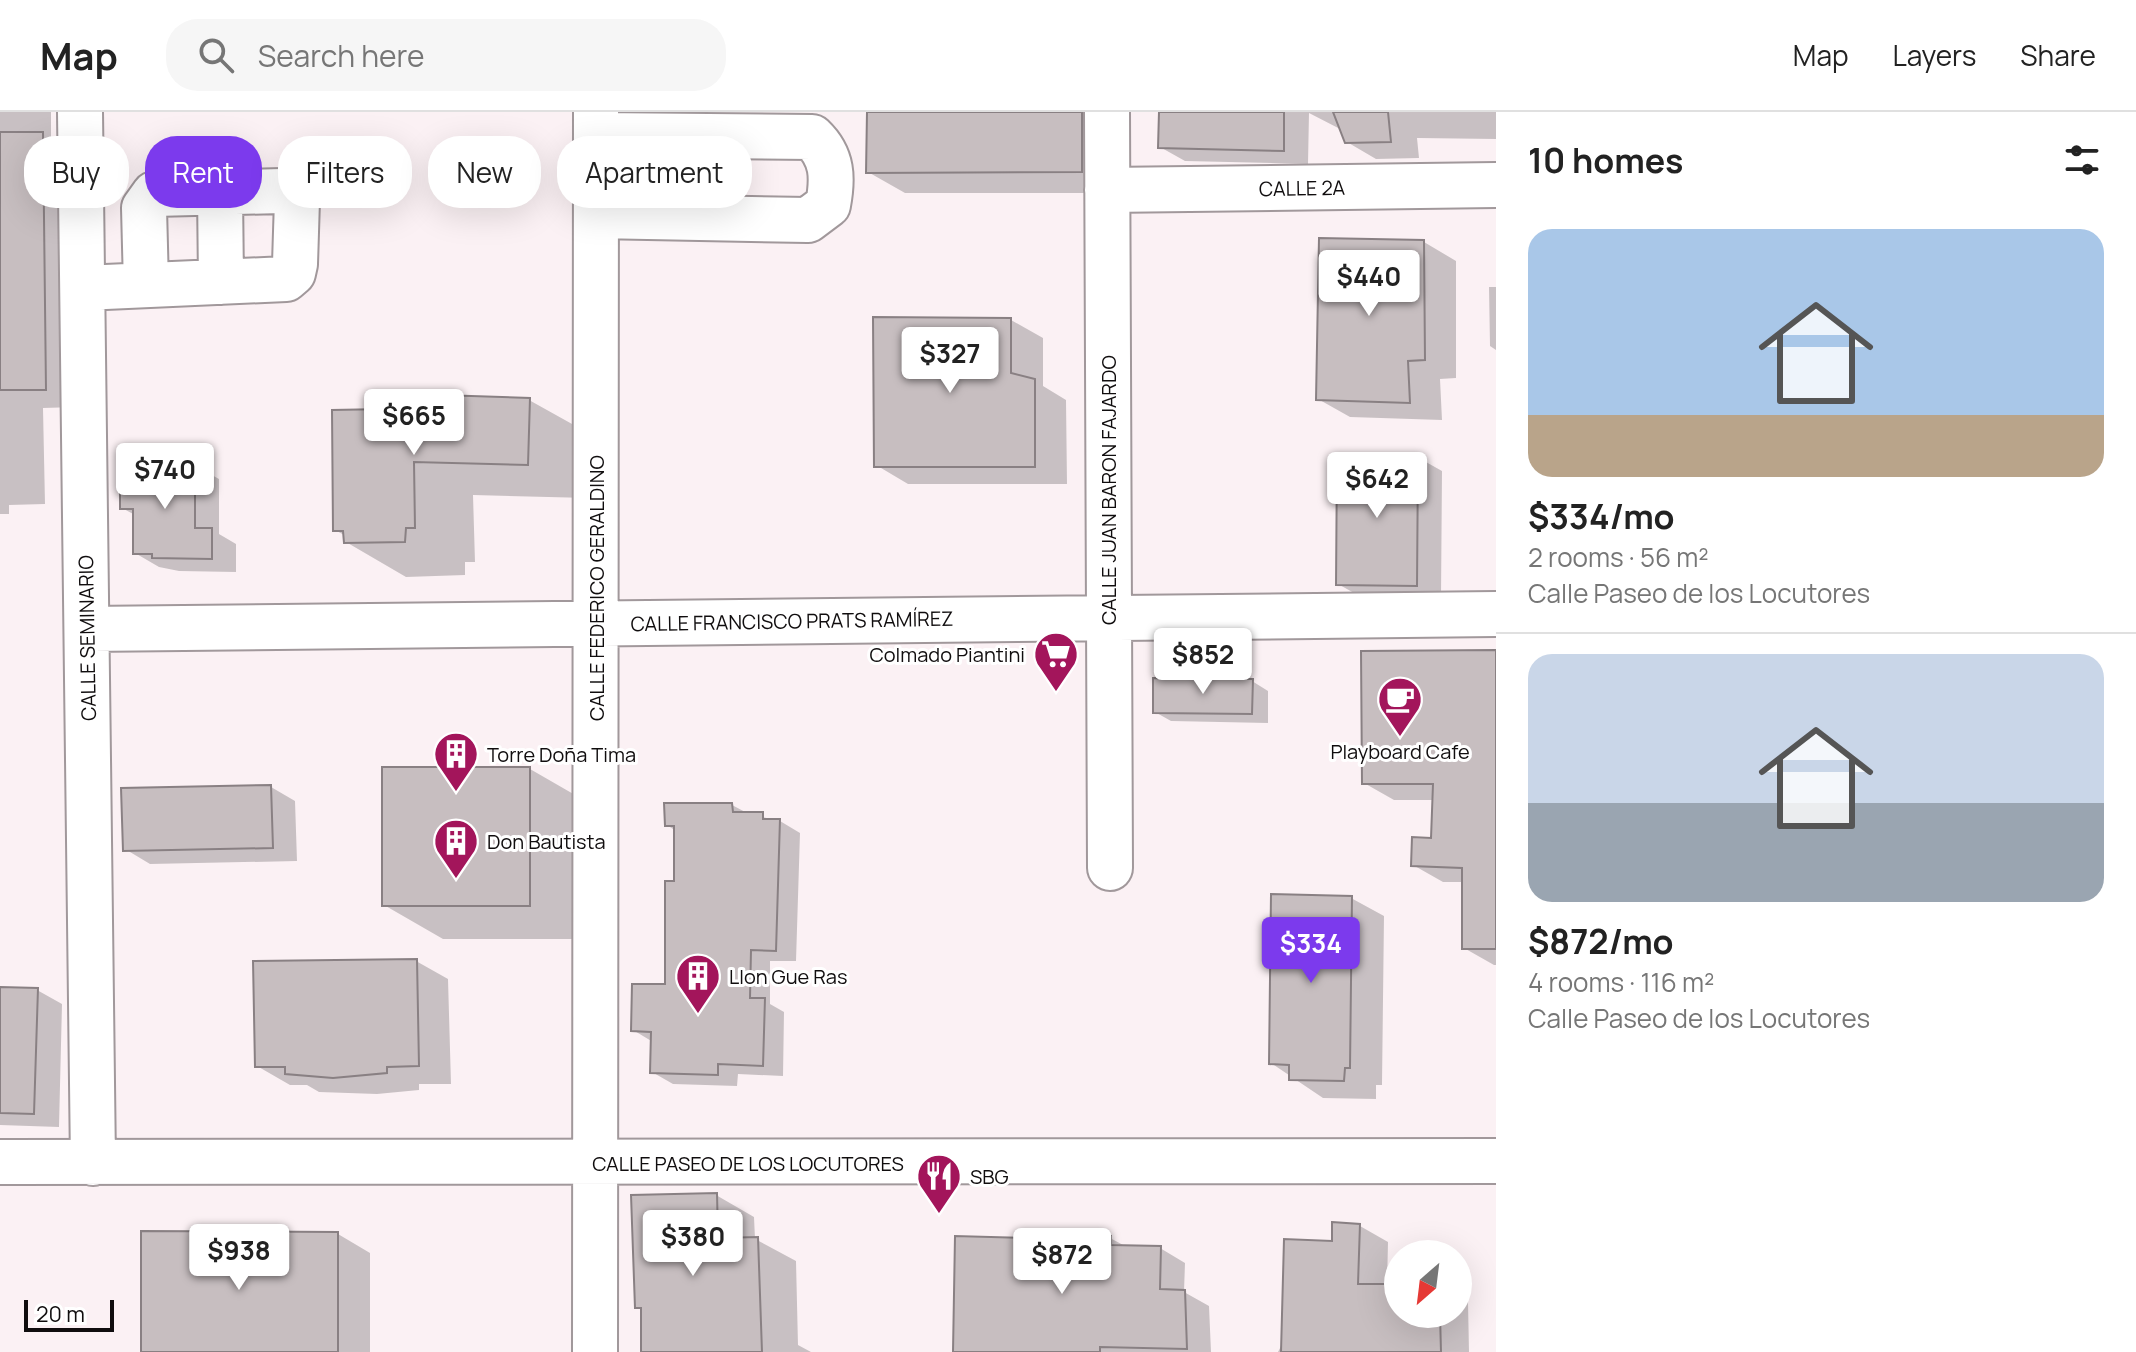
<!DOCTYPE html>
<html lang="en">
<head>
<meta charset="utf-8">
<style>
  :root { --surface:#fff; --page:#f6f6f6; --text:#222; --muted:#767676; --line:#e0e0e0; --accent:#7c3aed }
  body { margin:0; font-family:Manrope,sans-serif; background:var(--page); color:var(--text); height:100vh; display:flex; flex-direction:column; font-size:30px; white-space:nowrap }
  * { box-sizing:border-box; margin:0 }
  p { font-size:26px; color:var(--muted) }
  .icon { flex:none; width:44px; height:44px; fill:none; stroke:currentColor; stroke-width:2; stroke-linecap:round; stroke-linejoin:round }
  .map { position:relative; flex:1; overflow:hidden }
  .side { display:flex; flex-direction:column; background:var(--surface); width:640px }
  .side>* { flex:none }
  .hud { position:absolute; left:24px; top:24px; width:760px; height:72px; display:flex; gap:16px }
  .needle { width:52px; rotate:208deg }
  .buttons { position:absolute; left:1384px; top:1128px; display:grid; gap:16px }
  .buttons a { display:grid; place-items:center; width:88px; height:88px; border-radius:50%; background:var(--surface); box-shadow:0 8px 32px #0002; font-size:40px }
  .scale { position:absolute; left:24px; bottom:20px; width:90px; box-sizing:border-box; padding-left:8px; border:4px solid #100d0e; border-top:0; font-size:22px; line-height:28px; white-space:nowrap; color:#100d0e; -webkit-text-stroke:6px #fff; paint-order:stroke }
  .price { position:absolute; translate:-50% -68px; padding:0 18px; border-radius:8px; background:#fff; color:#222; font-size:26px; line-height:52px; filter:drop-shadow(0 2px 4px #0008) }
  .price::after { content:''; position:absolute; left:50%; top:48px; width:24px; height:18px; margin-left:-12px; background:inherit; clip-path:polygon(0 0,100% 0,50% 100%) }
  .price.active { background:var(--accent); color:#fff }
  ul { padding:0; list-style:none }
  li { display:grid; align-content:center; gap:16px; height:424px; padding:0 32px }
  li+li { border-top:2px solid var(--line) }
  li span { display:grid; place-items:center; height:248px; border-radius:24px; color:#555 }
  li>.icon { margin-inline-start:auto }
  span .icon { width:144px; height:144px; fill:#fffc; stroke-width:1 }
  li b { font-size:34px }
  h2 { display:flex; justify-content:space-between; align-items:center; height:96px; padding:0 32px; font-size:34px }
  .tag { padding:0 28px; border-radius:32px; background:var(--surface); box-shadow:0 8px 32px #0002; font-size:28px; line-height:72px }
  .tag.active { background:var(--accent); color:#fff }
  header { display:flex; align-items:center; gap:48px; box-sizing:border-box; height:112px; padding:0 40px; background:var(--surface); border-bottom:2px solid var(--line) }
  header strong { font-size:38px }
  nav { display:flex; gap:44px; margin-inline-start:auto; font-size:28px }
  .search { width:560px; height:72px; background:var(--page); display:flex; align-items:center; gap:20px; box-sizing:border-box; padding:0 28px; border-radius:32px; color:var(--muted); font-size:30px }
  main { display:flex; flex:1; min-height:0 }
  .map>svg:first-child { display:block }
  .shadow { fill:#0003 }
  .building { fill:#c7bec0; stroke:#898083; stroke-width:2 }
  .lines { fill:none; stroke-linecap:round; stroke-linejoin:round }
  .minor-casing { stroke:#a1989b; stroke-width:48 }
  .minor { stroke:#fff; stroke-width:44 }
  .labels { text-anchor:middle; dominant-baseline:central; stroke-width:6; stroke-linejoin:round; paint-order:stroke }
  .street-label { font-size:20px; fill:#100d0e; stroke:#fff }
  .poi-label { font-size:20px; fill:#100d0e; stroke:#fff; text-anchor:start }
</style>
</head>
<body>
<header>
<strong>Map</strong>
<div class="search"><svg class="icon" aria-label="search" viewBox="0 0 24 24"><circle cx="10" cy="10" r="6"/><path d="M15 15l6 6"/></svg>Search here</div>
<nav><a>Map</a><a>Layers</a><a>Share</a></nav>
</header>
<main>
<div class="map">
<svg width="1496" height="1240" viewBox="0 0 1496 1240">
  <rect width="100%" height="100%" fill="#fbf1f4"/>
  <path class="shadow" d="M 0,0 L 51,0 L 51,27 L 75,40 L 77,295 L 43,296 L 45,392 L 9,393 L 9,402 L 0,402 Z
    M 869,0 L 1119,0 L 1119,81 L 905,81 L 868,60 Z
    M 1161,0 L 1496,0 L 1496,27 L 1417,26 L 1419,46 L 1376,47 L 1347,30 L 1342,18 L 1309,1 L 1308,52 L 1185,49 L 1160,35 Z
    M 1424,130 L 1456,149 L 1456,266 L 1440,267 L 1442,308 L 1350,305 L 1318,287 Z
    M 1489,175 L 1496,175 L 1496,238 L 1490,234 Z
    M 1011,208 L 1043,226 L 1043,274 L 1066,288 L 1067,372 L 908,372 L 876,353 Z
    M 529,288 L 590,322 L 588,386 L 473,383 L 475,450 L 465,450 L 465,463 L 406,465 L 346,430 L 346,424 L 335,418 L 442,298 Z
    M 1417,345 L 1442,359 L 1441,487 L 1363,486 L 1338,472 Z
    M 194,353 L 219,367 L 219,422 L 236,432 L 236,460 L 179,459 L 159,455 L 135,441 L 135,403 L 122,396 Z
    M 1496,540 L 1496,853 L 1494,853 L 1464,836 L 1464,770 L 1443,770 L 1413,753 L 1433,728 L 1434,688 L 1394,688 L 1364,671 Z
    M 1252,569 L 1268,579 L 1268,611 L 1171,609 L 1155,600 Z
    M 530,657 L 589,691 L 588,827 L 443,827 L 384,793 Z
    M 271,675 L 295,689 L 297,749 L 150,752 L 125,737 Z
    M 732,693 L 749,702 L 780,709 L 800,721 L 796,849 L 770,849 L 770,892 L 784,900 L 783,964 L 738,962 L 737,974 L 673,972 L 652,960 L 653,930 L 633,918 L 667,874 L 676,771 L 676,719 L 667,713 Z
    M 1351,786 L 1384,804 L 1382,973 L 1376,973 L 1376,987 L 1323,986 L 1271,951 Z
    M 416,849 L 448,867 L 451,972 L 419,972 L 419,978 L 377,982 L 319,980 L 307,973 L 290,973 L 257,954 Z
    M 0,877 L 37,878 L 62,892 L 59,1015 L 0,1013 Z
    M 716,1083 L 754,1105 L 755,1127 L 796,1149 L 798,1233 L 811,1240 L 644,1240 L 643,1199 L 637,1195 Z
    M 1360,1114 L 1388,1130 L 1387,1174 L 1398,1174 L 1398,1202 L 1458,1202 L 1458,1184 L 1468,1190 L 1469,1240 L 1278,1240 L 1334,1131 Z
    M 338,1122 L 370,1141 L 370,1240 L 143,1240 Z
    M 957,1126 L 1110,1126 L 1127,1135 L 1160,1136 L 1185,1151 L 1184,1180 L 1209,1194 L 1211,1240 L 955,1240 Z"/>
  <path class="building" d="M 867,0 L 1082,0 L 1082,60 L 866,61 Z
    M 1159,0 L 1284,0 L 1284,39 L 1158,36 Z
    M 1333,0 L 1388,0 L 1391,30 L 1345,31 Z
    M 0,20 L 43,20 L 46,278 L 0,278 Z
    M 1319,126 L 1424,128 L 1425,248 L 1408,249 L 1410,291 L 1316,288 Z
    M 873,205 L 1011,206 L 1011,261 L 1035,267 L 1035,355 L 874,355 Z
    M 440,283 L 530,286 L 528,353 L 414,350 L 415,416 L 406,416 L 405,430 L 344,431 L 343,419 L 333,419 L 332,298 L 440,296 Z
    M 1337,342 L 1418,343 L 1417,474 L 1336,473 Z
    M 134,350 L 195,351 L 195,416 L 212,416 L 212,447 L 152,446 L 152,442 L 133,442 L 133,397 L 120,397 L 120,362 L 135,361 Z
    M 1496,538 L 1496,837 L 1462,837 L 1462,756 L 1411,754 L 1412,725 L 1431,726 L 1433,672 L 1362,672 L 1361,539 Z
    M 1153,566 L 1253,567 L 1252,602 L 1153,601 Z
    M 382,655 L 530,655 L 530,794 L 382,794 Z
    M 271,673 L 273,736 L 123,739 L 121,676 Z
    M 664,691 L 732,691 L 733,700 L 763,700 L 763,707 L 780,707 L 776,839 L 751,838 L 750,886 L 765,886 L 763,954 L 718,952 L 718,963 L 650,961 L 651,920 L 631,919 L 632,872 L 665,872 L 665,769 L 674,769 L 674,714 L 665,714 Z
    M 1271,782 L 1352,784 L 1350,956 L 1345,956 L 1344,969 L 1289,968 L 1289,953 L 1269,952 Z
    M 417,847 L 419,954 L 387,955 L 387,961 L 333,966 L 285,962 L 285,955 L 255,955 L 253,849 Z
    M 0,875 L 38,876 L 34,1002 L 0,1001 Z
    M 717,1081 L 718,1126 L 758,1125 L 762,1240 L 641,1240 L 641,1196 L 635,1196 L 631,1083 Z
    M 1332,1110 L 1360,1112 L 1358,1172 L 1398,1172 L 1398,1202 L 1440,1202 L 1441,1240 L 1281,1240 L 1284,1127 L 1332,1129 Z
    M 141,1119 L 338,1120 L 338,1240 L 141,1240 Z
    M 1029,1123 L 1111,1124 L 1111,1133 L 1161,1134 L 1160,1177 L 1185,1178 L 1187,1237 L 1100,1235 L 1100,1240 L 953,1240 L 955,1124 L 1029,1126 Z"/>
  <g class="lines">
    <g class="minor-casing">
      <path id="minor" d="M 80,0 L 93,1051
        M 1107,0 L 1110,756
        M 1107,78 L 1496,73
        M 220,81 L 221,170
        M 596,104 L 808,108 L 828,93 C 833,66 833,45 812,25 L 596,23
        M 83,176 L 286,167 L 293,161 L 295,152 L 297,88 L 282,79 L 154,82 L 144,96 L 146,173
        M 87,517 L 1496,502
        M 0,1050 L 1496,1049
        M 595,1240 L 596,0"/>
    </g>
    <use href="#minor" class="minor"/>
  </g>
  <defs>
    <g id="supermarket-pin" transform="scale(2.3)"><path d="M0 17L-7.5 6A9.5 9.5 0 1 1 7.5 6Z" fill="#a3155b" stroke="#fff"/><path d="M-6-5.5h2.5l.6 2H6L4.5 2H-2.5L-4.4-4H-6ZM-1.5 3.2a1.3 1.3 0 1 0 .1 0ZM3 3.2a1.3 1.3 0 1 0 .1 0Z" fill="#fff"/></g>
    <g id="cafe-pin" transform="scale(2.3)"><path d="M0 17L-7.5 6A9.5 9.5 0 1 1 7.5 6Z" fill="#a3155b" stroke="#fff"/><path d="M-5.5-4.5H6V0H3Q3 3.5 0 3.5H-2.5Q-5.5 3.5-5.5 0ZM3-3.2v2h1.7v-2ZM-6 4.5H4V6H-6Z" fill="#fff"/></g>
    <g id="building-pin" transform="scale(2.3)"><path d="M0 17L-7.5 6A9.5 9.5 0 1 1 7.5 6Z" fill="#a3155b" stroke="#fff"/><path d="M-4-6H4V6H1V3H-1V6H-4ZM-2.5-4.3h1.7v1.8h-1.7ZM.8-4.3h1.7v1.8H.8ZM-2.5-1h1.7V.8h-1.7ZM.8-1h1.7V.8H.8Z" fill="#fff"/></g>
    <g id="restaurant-pin" transform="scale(2.3)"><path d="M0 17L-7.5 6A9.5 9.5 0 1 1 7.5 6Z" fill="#a3155b" stroke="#fff"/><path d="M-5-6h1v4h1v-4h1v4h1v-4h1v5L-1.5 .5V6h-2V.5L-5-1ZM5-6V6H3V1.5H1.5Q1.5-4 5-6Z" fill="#fff"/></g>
  </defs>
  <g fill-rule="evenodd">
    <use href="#supermarket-pin" x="1056" y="542"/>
    <use href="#cafe-pin" x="1400" y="587"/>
    <use href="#building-pin" x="456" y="642"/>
    <use href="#building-pin" x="456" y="729"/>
    <use href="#building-pin" x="698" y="864"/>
    <use href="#restaurant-pin" x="939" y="1064"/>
  </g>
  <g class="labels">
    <g class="street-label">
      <text transform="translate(1302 76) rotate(-1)">CALLE 2A</text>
      <text transform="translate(1108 378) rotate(-90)">CALLE JUAN BARON FAJARDO</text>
      <text transform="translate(596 476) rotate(-90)">CALLE FEDERICO GERALDINO</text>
      <text transform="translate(792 509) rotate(-1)">CALLE FRANCISCO PRATS RAMÍREZ</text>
      <text transform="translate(87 526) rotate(-91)">CALLE SEMINARIO</text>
      <text x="748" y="1051">CALLE PASEO DE LOS LOCUTORES</text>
    </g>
    <g class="poi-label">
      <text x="1025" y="542" text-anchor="end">Colmado Piantini</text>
      <text x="1400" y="639" text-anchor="middle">Playboard Cafe</text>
      <text x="487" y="642">Torre Doña Tima</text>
      <text x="487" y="729">Don Bautista</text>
      <text x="729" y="864">Llon Gue Ras</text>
      <text x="970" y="1064">SBG</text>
    </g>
  </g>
</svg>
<div class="buttons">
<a><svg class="needle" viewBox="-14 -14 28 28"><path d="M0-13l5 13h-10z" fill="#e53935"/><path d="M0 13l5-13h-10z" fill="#767676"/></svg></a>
</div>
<div class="scale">20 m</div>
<b class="price" style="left:1369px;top:206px">$440</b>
<b class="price" style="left:950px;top:283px">$327</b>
<b class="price" style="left:414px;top:345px">$665</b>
<b class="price" style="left:165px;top:399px">$740</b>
<b class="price" style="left:1377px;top:408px">$642</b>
<b class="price" style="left:1203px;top:584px">$852</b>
<b class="price active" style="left:1311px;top:873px">$334</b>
<b class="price" style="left:693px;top:1166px">$380</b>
<b class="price" style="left:239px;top:1180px">$938</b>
<b class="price" style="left:1062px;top:1184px">$872</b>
<div class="hud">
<a class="tag">Buy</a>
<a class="tag active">Rent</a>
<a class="tag">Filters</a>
<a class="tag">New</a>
<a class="tag">Apartment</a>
</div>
</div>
<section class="side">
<h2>10 homes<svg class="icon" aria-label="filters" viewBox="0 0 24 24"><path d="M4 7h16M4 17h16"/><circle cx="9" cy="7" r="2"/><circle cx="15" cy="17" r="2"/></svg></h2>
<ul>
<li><span style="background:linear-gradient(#a9c7e8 75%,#b9a48a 0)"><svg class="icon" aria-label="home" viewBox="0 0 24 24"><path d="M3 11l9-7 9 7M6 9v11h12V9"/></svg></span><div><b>$334/mo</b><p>2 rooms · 56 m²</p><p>Calle Paseo de los Locutores</p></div></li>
<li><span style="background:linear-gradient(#c9d6e8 60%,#9aa5b1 0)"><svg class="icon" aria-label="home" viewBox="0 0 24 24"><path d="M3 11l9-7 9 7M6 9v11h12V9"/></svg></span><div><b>$872/mo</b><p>4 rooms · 116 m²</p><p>Calle Paseo de los Locutores</p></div></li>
</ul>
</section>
</main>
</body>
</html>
